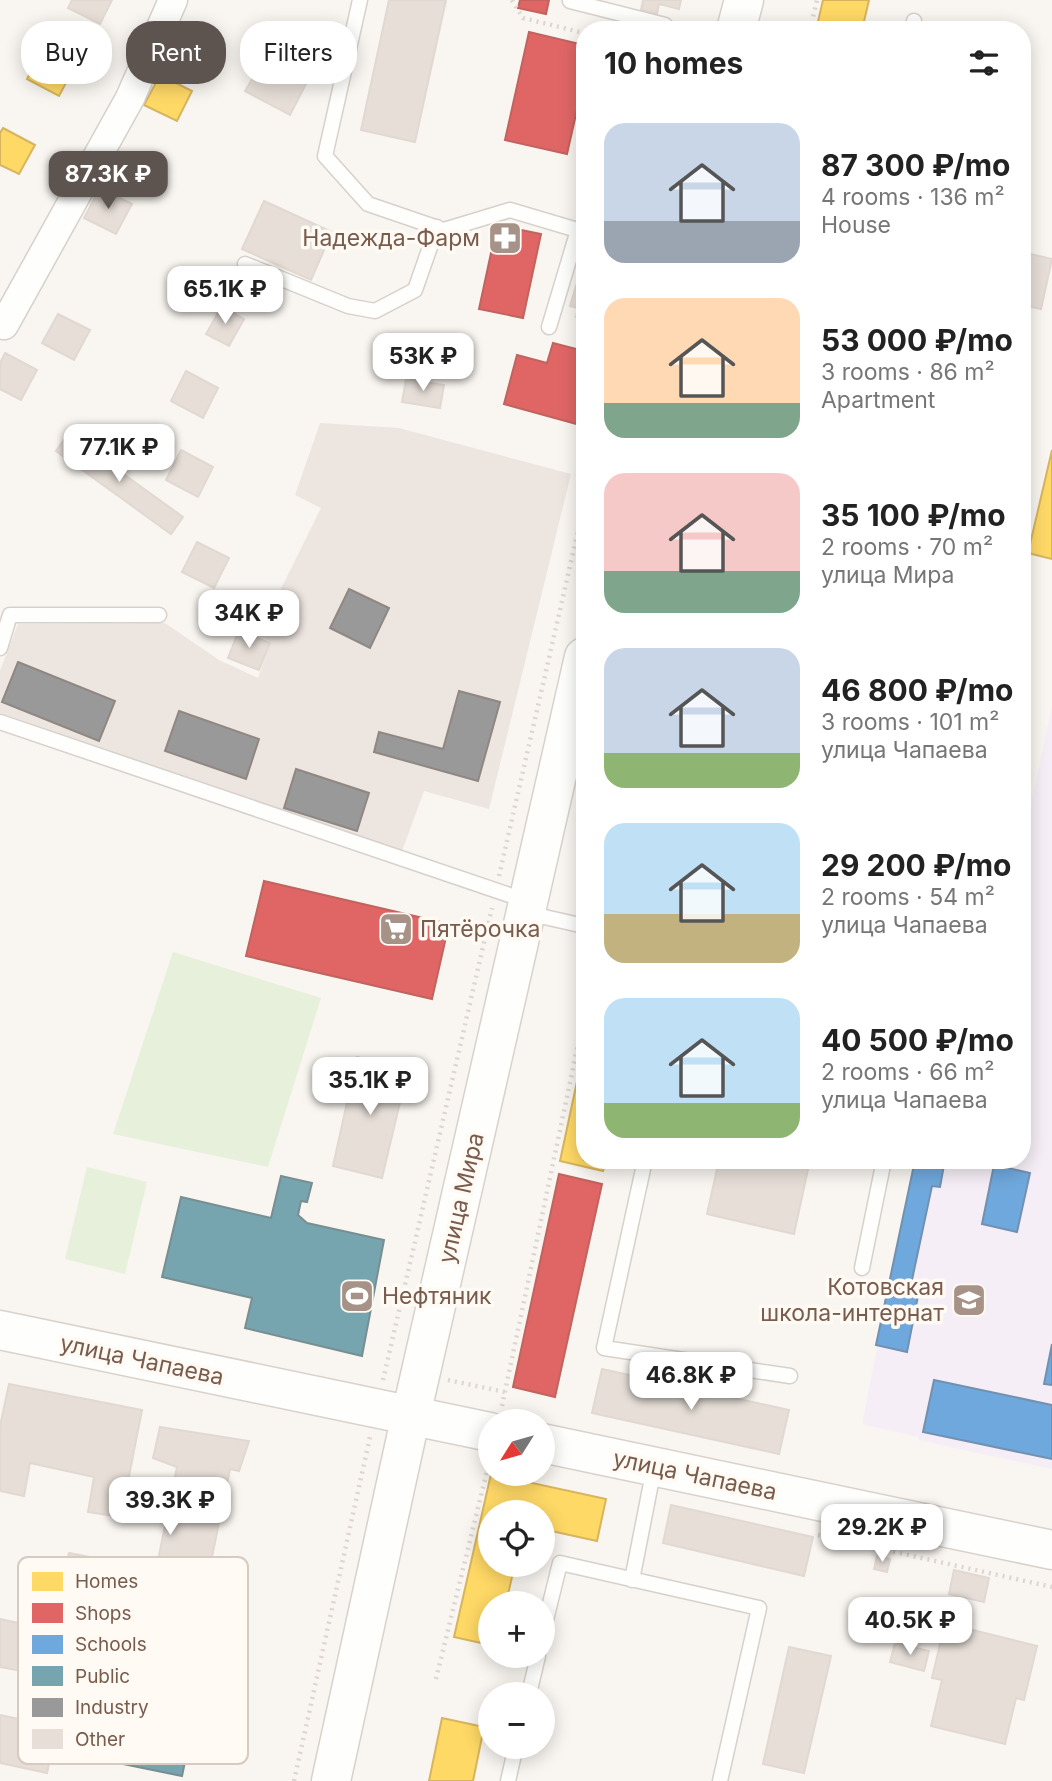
<!DOCTYPE html>
<html lang="en">
<head>
<meta charset="utf-8">
<style>
  :root { --surface:#fff; --page:#f2f2f2; --text:#222; --muted:#767676; --accent:#5d544f }
  body { margin:0; font-family:Inter,sans-serif; background:var(--page); color:var(--text); height:100vh; display:flex; flex-direction:column; font-size:26px; white-space:nowrap }
  * { box-sizing:border-box; margin:0 }
  p { font-size:23px; color:var(--muted) }
  .icon { flex:none; width:38px; height:38px; fill:none; stroke:currentColor; stroke-width:2; stroke-linecap:round; stroke-linejoin:round }
  .map { position:relative; flex:1; overflow:hidden }
  .sheet { position:absolute; left:576px; top:21px; width:455px; height:1148px; display:flex; flex-direction:column; background:var(--surface); border-radius:28px; box-shadow:0 4px 18px #0003 }
  .sheet>* { flex:none }
  .top-card { position:absolute; left:21px; top:21px; width:450px; height:63px; display:flex; gap:14px }
  .needle { width:46px; rotate:233deg }
  .fabs { position:absolute; left:478px; top:1409px; display:grid; gap:14px }
  .fabs a { display:grid; place-items:center; width:77px; height:77px; border-radius:50%; background:var(--surface); box-shadow:0 4px 18px #0003; font-size:35px }
  .price { position:absolute; translate:-50% -60px; padding:0 16px; border-radius:14px; background:#fff; color:#222; font-size:23px; line-height:46px; filter:drop-shadow(0 2px 4px #0008) }
  .price::after { content:''; position:absolute; left:50%; top:42px; width:21px; height:16px; margin-left:-10px; background:inherit; clip-path:polygon(0 0,100% 0,50% 100%) }
  .price.active { background:var(--accent); color:#fff }
  ul { padding:0; list-style:none }
  li { display:flex; align-items:center; gap:21px; height:175px; padding:0 28px }
  li span { display:grid; place-items:center; flex:none; width:196px; height:140px; border-radius:21px; color:#555 }
  li>.icon { margin-inline-start:auto }
  span .icon { width:84px; height:84px; fill:#fffc; stroke-width:1 }
  li b { font-size:30px }
  h2 { display:flex; justify-content:space-between; align-items:center; height:84px; padding:0 28px; font-size:30px }
  .pill { padding:0 24px; border-radius:28px; background:var(--surface); box-shadow:0 4px 18px #0003; font-size:24px; line-height:63px }
  .pill.active { background:var(--accent); color:#fff }
  .map>svg:first-child { display:block }
  .industrial { fill:#ede5e0 }
  .education { fill:#f6eef6 }
  .green { fill:#e7f0db }
  .homes { fill:#ffd966; stroke:#d7b45e; stroke-width:2 }
  .shops { fill:#e06666; stroke:#c1635e; stroke-width:2 }
  .schools { fill:#6fa8dc; stroke:#7291b1; stroke-width:2 }
  .public { fill:#76a5af; stroke:#778f92; stroke-width:2 }
  .industry { fill:#999; stroke:#908782; stroke-width:2 }
  .building { fill:#e6ded7; stroke:#e2d8d2; stroke-width:2 }
  .lines { fill:none; stroke-linecap:round; stroke-linejoin:round }
  .lane-casing { stroke:#d7d1cb; stroke-width:17 }
  .street-casing { stroke:#d7d1cb; stroke-width:31 }
  .secondary-casing { stroke:#d9d2cb; stroke-width:41 }
  .path { stroke:#dcd5d0; stroke-width:4.5; stroke-dasharray:2 5; stroke-linecap:butt }
  .lane { stroke:#fefefd; stroke-width:14 }
  .street { stroke:#fefefd; stroke-width:28 }
  .secondary { stroke:#fefefd; stroke-width:38 }
  .labels { text-anchor:middle; dominant-baseline:central; stroke-width:7; stroke-linejoin:round; paint-order:stroke }
  .poi-label { font-size:23px; fill:#7a5c4d; stroke:#fffaf3; text-anchor:end }
  .street-label { font-size:23px; fill:#7a5c4d; stroke:#fffaf3 }
  .key { fill:#fffaf3; stroke:#d7cbc1; stroke-width:2 }
  .key-label { font-size:19px; fill:#7a5c4d }
</style>
</head>
<body>
<div class="map">
<svg width="1052" height="1781" viewBox="0 0 1052 1781">
  <rect width="100%" height="100%" fill="#f9f5f0"/>
  <path class="industrial" d="M 320,423 L 399,428 L 571,474 L 489,809 L 424,791 L 401,854 L 0,713 L 0,671 L 18,624 L 165,623 L 219,660 L 258,678 L 271,642 L 258,635 L 321,508 L 295,495 Z"/>
  <path class="education" d="M 1052,706 L 1052,1469 L 918,1440 L 918,1437 L 862,1424 L 914,1160 L 1022,1160 L 1022,846 Z"/>
  <path class="green" d="M 173,952 L 321,998 L 268,1167 L 113,1134 Z
    M 87,1167 L 147,1182 L 125,1274 L 65,1259 Z"/>
  <path class="homes" d="M 823,0 L 869,0 L 862,30 L 816,30 Z
    M 43,49 L 75,66 L 59,96 L 27,79 Z
    M 160,75 L 192,91 L 177,121 L 144,105 Z
    M 3,128 L 35,145 L 19,174 L 0,165 L 0,133 Z
    M 1052,450 L 1052,559 L 1028,553 Z
    M 584,1049 L 584,1160 L 606,1160 L 603,1171 L 560,1161 Z
    M 491,1474 L 606,1499 L 597,1541 L 542,1529 L 542,1512 L 490,1512 L 490,1564 L 515,1564 L 506,1603 L 490,1603 L 490,1645 L 454,1637 Z
    M 442,1718 L 484,1727 L 473,1781 L 429,1781 Z"/>
  <path class="shops" d="M 520,0 L 549,0 L 546,14 L 518,8 Z
    M 529,32 L 584,45 L 584,79 L 567,154 L 505,140 Z
    M 497,225 L 541,234 L 523,318 L 479,309 Z
    M 553,343 L 584,351 L 584,408 L 580,425 L 504,404 L 517,355 L 547,363 Z
    M 264,881 L 449,924 L 432,999 L 246,956 Z
    M 559,1174 L 602,1184 L 555,1397 L 513,1387 Z"/>
  <path class="schools" d="M 915,1160 L 945,1160 L 940,1187 L 932,1186 L 909,1294 L 918,1296 L 907,1352 L 876,1345 Z
    M 994,1165 L 1030,1173 L 1017,1232 L 982,1224 Z
    M 1052,1344 L 1052,1385 L 1044,1384 Z
    M 934,1380 L 1052,1405 L 1052,1459 L 923,1432 Z"/>
  <path class="public" d="M 281,1176 L 312,1183 L 307,1202 L 301,1201 L 298,1215 L 307,1223 L 384,1240 L 362,1356 L 245,1328 L 252,1298 L 162,1277 L 181,1197 L 271,1218 Z
    M 140,1655 L 180,1664 L 182,1655 L 193,1658 L 191,1666 L 204,1669 L 200,1690 L 205,1691 L 199,1715 L 195,1714 L 182,1776 L 118,1763 Z"/>
  <path class="industry" d="M 349,589 L 389,608 L 370,648 L 330,628 Z
    M 18,662 L 115,701 L 99,741 L 2,702 Z
    M 459,691 L 500,702 L 478,781 L 374,752 L 379,732 L 443,749 Z
    M 179,711 L 259,739 L 246,779 L 165,751 Z
    M 296,769 L 369,793 L 357,831 L 284,808 Z"/>
  <path class="building" d="M 72,0 L 112,0 L 100,24 L 68,8 Z
    M 389,0 L 446,0 L 415,142 L 361,130 Z
    M 643,0 L 681,0 L 679,9 L 659,4 L 657,14 L 641,10 Z
    M 263,61 L 307,82 L 290,115 L 245,91 Z
    M 100,188 L 132,204 L 116,234 L 84,218 Z
    M 264,201 L 332,232 L 311,280 L 242,249 Z
    M 1022,252 L 1052,259 L 1041,309 L 1022,305 Z
    M 577,283 L 584,285 L 584,319 L 576,317 L 578,308 L 570,306 Z
    M 222,306 L 244,319 L 229,346 L 206,334 Z
    M 58,314 L 90,330 L 74,360 L 42,343 Z
    M 5,353 L 37,370 L 21,400 L 0,389 L 0,363 Z
    M 186,371 L 218,388 L 203,418 L 171,401 Z
    M 406,379 L 444,385 L 440,408 L 402,402 Z
    M 68,434 L 183,517 L 171,534 L 56,451 Z
    M 181,450 L 213,467 L 198,497 L 166,480 Z
    M 197,542 L 229,558 L 214,588 L 182,572 Z
    M 239,630 L 270,643 L 259,670 L 228,658 Z
    M 357,1057 L 408,1069 L 382,1178 L 333,1166 Z
    M 719,1160 L 810,1160 L 794,1234 L 707,1214 Z
    M 602,1369 L 789,1410 L 779,1454 L 592,1413 Z
    M 9,1384 L 142,1410 L 121,1517 L 88,1512 L 94,1477 L 30,1463 L 24,1496 L 0,1491 L 0,1426 Z
    M 160,1427 L 249,1441 L 239,1471 L 230,1469 L 205,1591 L 218,1595 L 207,1625 L 134,1606 L 131,1612 L 60,1599 L 69,1553 L 156,1570 L 177,1467 L 153,1458 Z
    M 671,1505 L 813,1537 L 804,1576 L 663,1543 Z
    M 877,1556 L 890,1559 L 887,1572 L 874,1569 Z
    M 954,1570 L 989,1578 L 984,1602 L 949,1594 Z
    M 0,1619 L 32,1626 L 22,1671 L 0,1667 Z
    M 945,1623 L 1037,1646 L 1024,1700 L 1016,1698 L 1005,1744 L 931,1726 L 942,1680 L 932,1678 Z
    M 895,1643 L 929,1651 L 924,1671 L 890,1662 Z
    M 789,1647 L 831,1656 L 804,1773 L 763,1764 Z
    M 0,1715 L 57,1727 L 47,1773 L 0,1763 Z"/>
  <g class="lines">
    <g class="lane-casing">
      <path id="lane" d="M 360,0 L 325,156 L 368,204 L 444,230 L 510,210 L 584,232
        M 570,1 L 665,25 L 664,30
        M 912,30 L 914,21
        M 245,264 L 348,306 L 375,311 L 415,290 L 437,227
        M 549,327 L 578,230
        M 0,648 L 10,615 L 159,615
        M 0,722 L 527,901
        M 527,913 L 584,926
        M 645,1160 L 604,1348 L 790,1376
        M 862,1268 L 884,1160
        M 632,1580 L 654,1468
        M 542,1636 L 560,1563 L 759,1608 L 720,1781
        M 529,1694 L 538,1656
        M 508,1781 L 516,1746"/>
    </g>
    <g class="street-casing">
      <path id="street" d="M 4,325 L 130,98 L 173,0"/>
    </g>
    <g class="secondary-casing">
      <path id="secondary" d="M 736,30 L 744,0
        M 0,1330 L 490,1432
        M 542,1443 L 1052,1550
        M 331,1781 L 411,1415 L 584,657"/>
    </g>
    <path class="path" d="M 512,0 L 523,18 L 584,33
      M 810,30 L 817,0
      M 499,876 L 584,505
      M 383,1380 L 492,908
      M 448,1380 L 505,1392
      M 502,1406 L 584,1016
      M 818,1535 L 1052,1587
      M 436,1679 L 490,1459
      M 294,1781 L 370,1437"/>
    <use href="#lane" class="lane"/>
    <use href="#street" class="street"/>
    <use href="#secondary" class="secondary"/>
  </g>
  <defs>
    <g id="pharmacy-square" transform="scale(1.75)"><rect x="-9" y="-9" width="18" height="18" rx="4" fill="#a69286" stroke="#fffaf3"/><path d="M-2-6h4v4h4v4h-4v4h-4v-4h-4v-4h4Z" fill="#fff"/></g>
    <g id="supermarket-square" transform="scale(1.75)"><rect x="-9" y="-9" width="18" height="18" rx="4" fill="#a69286" stroke="#fffaf3"/><path d="M-6-5.5h2.5l.6 2H6L4.5 2H-2.5L-4.4-4H-6ZM-1.5 3.2a1.3 1.3 0 1 0 .1 0ZM3 3.2a1.3 1.3 0 1 0 .1 0Z" fill="#fff"/></g>
    <g id="stadium-square" transform="scale(1.75)"><rect x="-9" y="-9" width="18" height="18" rx="4" fill="#a69286" stroke="#fffaf3"/><path d="M0-5a6.5 5 0 1 0 0 10a6.5 5 0 1 0 0-10ZM-3.5-1.8h7v3.6h-7Z" fill="#fff"/></g>
    <g id="school-square" transform="scale(1.75)"><rect x="-9" y="-9" width="18" height="18" rx="4" fill="#a69286" stroke="#fffaf3"/><path d="M0-5L7-2L0 1L-7-2ZM-4 1L0 2.5L4 1V4Q0 6-4 4Z" fill="#fff"/></g>
  </defs>
  <g fill-rule="evenodd">
    <use href="#pharmacy-square" x="505" y="238"/>
    <use href="#supermarket-square" x="396" y="929"/>
    <use href="#stadium-square" x="357" y="1296"/>
    <use href="#school-square" x="969" y="1300"/>
  </g>
  <g class="labels">
    <g class="poi-label">
      <text x="480" y="238">Надежда-Фарм</text>
      <text x="420" y="929" text-anchor="start">Пятёрочка</text>
      <text x="944" y="1287">Котовская<tspan x="944" dy="26">школа-интернат</tspan></text>
      <text x="382" y="1296" text-anchor="start">Нефтяник</text>
    </g>
    <g class="street-label">
      <text transform="translate(461 1198) rotate(-77)">улица Мира</text>
      <text transform="translate(142 1360) rotate(12)">улица Чапаева</text>
      <text transform="translate(695 1475) rotate(12)">улица Чапаева</text>
    </g>
  </g>
  <rect x="18" y="1557" width="230" height="207" rx="10" class="key"/>
  <rect x="32" y="1572" width="31" height="19" fill="#ffd966"/>
  <rect x="32" y="1603" width="31" height="20" fill="#e06666"/>
  <rect x="32" y="1635" width="31" height="19" fill="#6fa8dc"/>
  <rect x="32" y="1666" width="31" height="20" fill="#76a5af"/>
  <rect x="32" y="1698" width="31" height="19" fill="#999"/>
  <rect x="32" y="1729" width="31" height="20" fill="#e6ded7"/>
  <g class="key-label">
    <text x="75" y="1588">Homes</text>
    <text x="75" y="1620">Shops</text>
    <text x="75" y="1651">Schools</text>
    <text x="75" y="1683">Public</text>
    <text x="75" y="1714">Industry</text>
    <text x="75" y="1746">Other</text>
  </g>
</svg>
<div class="fabs">
<a><svg class="needle" viewBox="-14 -14 28 28"><path d="M0-13l5 13h-10z" fill="#e53935"/><path d="M0 13l5-13h-10z" fill="#767676"/></svg></a>
<a><svg class="icon" aria-label="locate" viewBox="0 0 24 24"><circle cx="12" cy="12" r="6"/><path d="M12 2v4M12 18v4M2 12h4M18 12h4"/></svg></a>
<a>+</a>
<a>−</a>
</div>
<b class="price active" style="left:108px;top:211px">87.3K ₽</b>
<b class="price" style="left:225px;top:326px">65.1K ₽</b>
<b class="price" style="left:423px;top:393px">53K ₽</b>
<b class="price" style="left:119px;top:484px">77.1K ₽</b>
<b class="price" style="left:249px;top:650px">34K ₽</b>
<b class="price" style="left:370px;top:1117px">35.1K ₽</b>
<b class="price" style="left:691px;top:1412px">46.8K ₽</b>
<b class="price" style="left:170px;top:1537px">39.3K ₽</b>
<b class="price" style="left:882px;top:1564px">29.2K ₽</b>
<b class="price" style="left:910px;top:1657px">40.5K ₽</b>
<div class="top-card">
<a class="pill">Buy</a>
<a class="pill active">Rent</a>
<a class="pill">Filters</a>
</div>
<section class="sheet">
<h2>10 homes<svg class="icon" aria-label="filters" viewBox="0 0 24 24"><path d="M4 7h16M4 17h16"/><circle cx="9" cy="7" r="2"/><circle cx="15" cy="17" r="2"/></svg></h2>
<ul>
<li><span style="background:linear-gradient(#c9d6e8 70%,#9aa5b1 0)"><svg class="icon" aria-label="home" viewBox="0 0 24 24"><path d="M3 11l9-7 9 7M6 9v11h12V9"/></svg></span><div><b>87 300 ₽/mo</b><p>4 rooms · 136 m²</p><p>House</p></div></li>
<li><span style="background:linear-gradient(#ffd9b3 75%,#7fa58c 0)"><svg class="icon" aria-label="home" viewBox="0 0 24 24"><path d="M3 11l9-7 9 7M6 9v11h12V9"/></svg></span><div><b>53 000 ₽/mo</b><p>3 rooms · 86 m²</p><p>Apartment</p></div></li>
<li><span style="background:linear-gradient(#f6c9c9 70%,#7fa58c 0)"><svg class="icon" aria-label="home" viewBox="0 0 24 24"><path d="M3 11l9-7 9 7M6 9v11h12V9"/></svg></span><div><b>35 100 ₽/mo</b><p>2 rooms · 70 m²</p><p>улица Мира</p></div></li>
<li><span style="background:linear-gradient(#c9d6e8 75%,#8fb573 0)"><svg class="icon" aria-label="home" viewBox="0 0 24 24"><path d="M3 11l9-7 9 7M6 9v11h12V9"/></svg></span><div><b>46 800 ₽/mo</b><p>3 rooms · 101 m²</p><p>улица Чапаева</p></div></li>
<li><span style="background:linear-gradient(#bfe0f5 65%,#c2b280 0)"><svg class="icon" aria-label="home" viewBox="0 0 24 24"><path d="M3 11l9-7 9 7M6 9v11h12V9"/></svg></span><div><b>29 200 ₽/mo</b><p>2 rooms · 54 m²</p><p>улица Чапаева</p></div></li>
<li><span style="background:linear-gradient(#bfe0f5 75%,#8fb573 0)"><svg class="icon" aria-label="home" viewBox="0 0 24 24"><path d="M3 11l9-7 9 7M6 9v11h12V9"/></svg></span><div><b>40 500 ₽/mo</b><p>2 rooms · 66 m²</p><p>улица Чапаева</p></div></li>
</ul>
</section>
</div>
</body>
</html>
